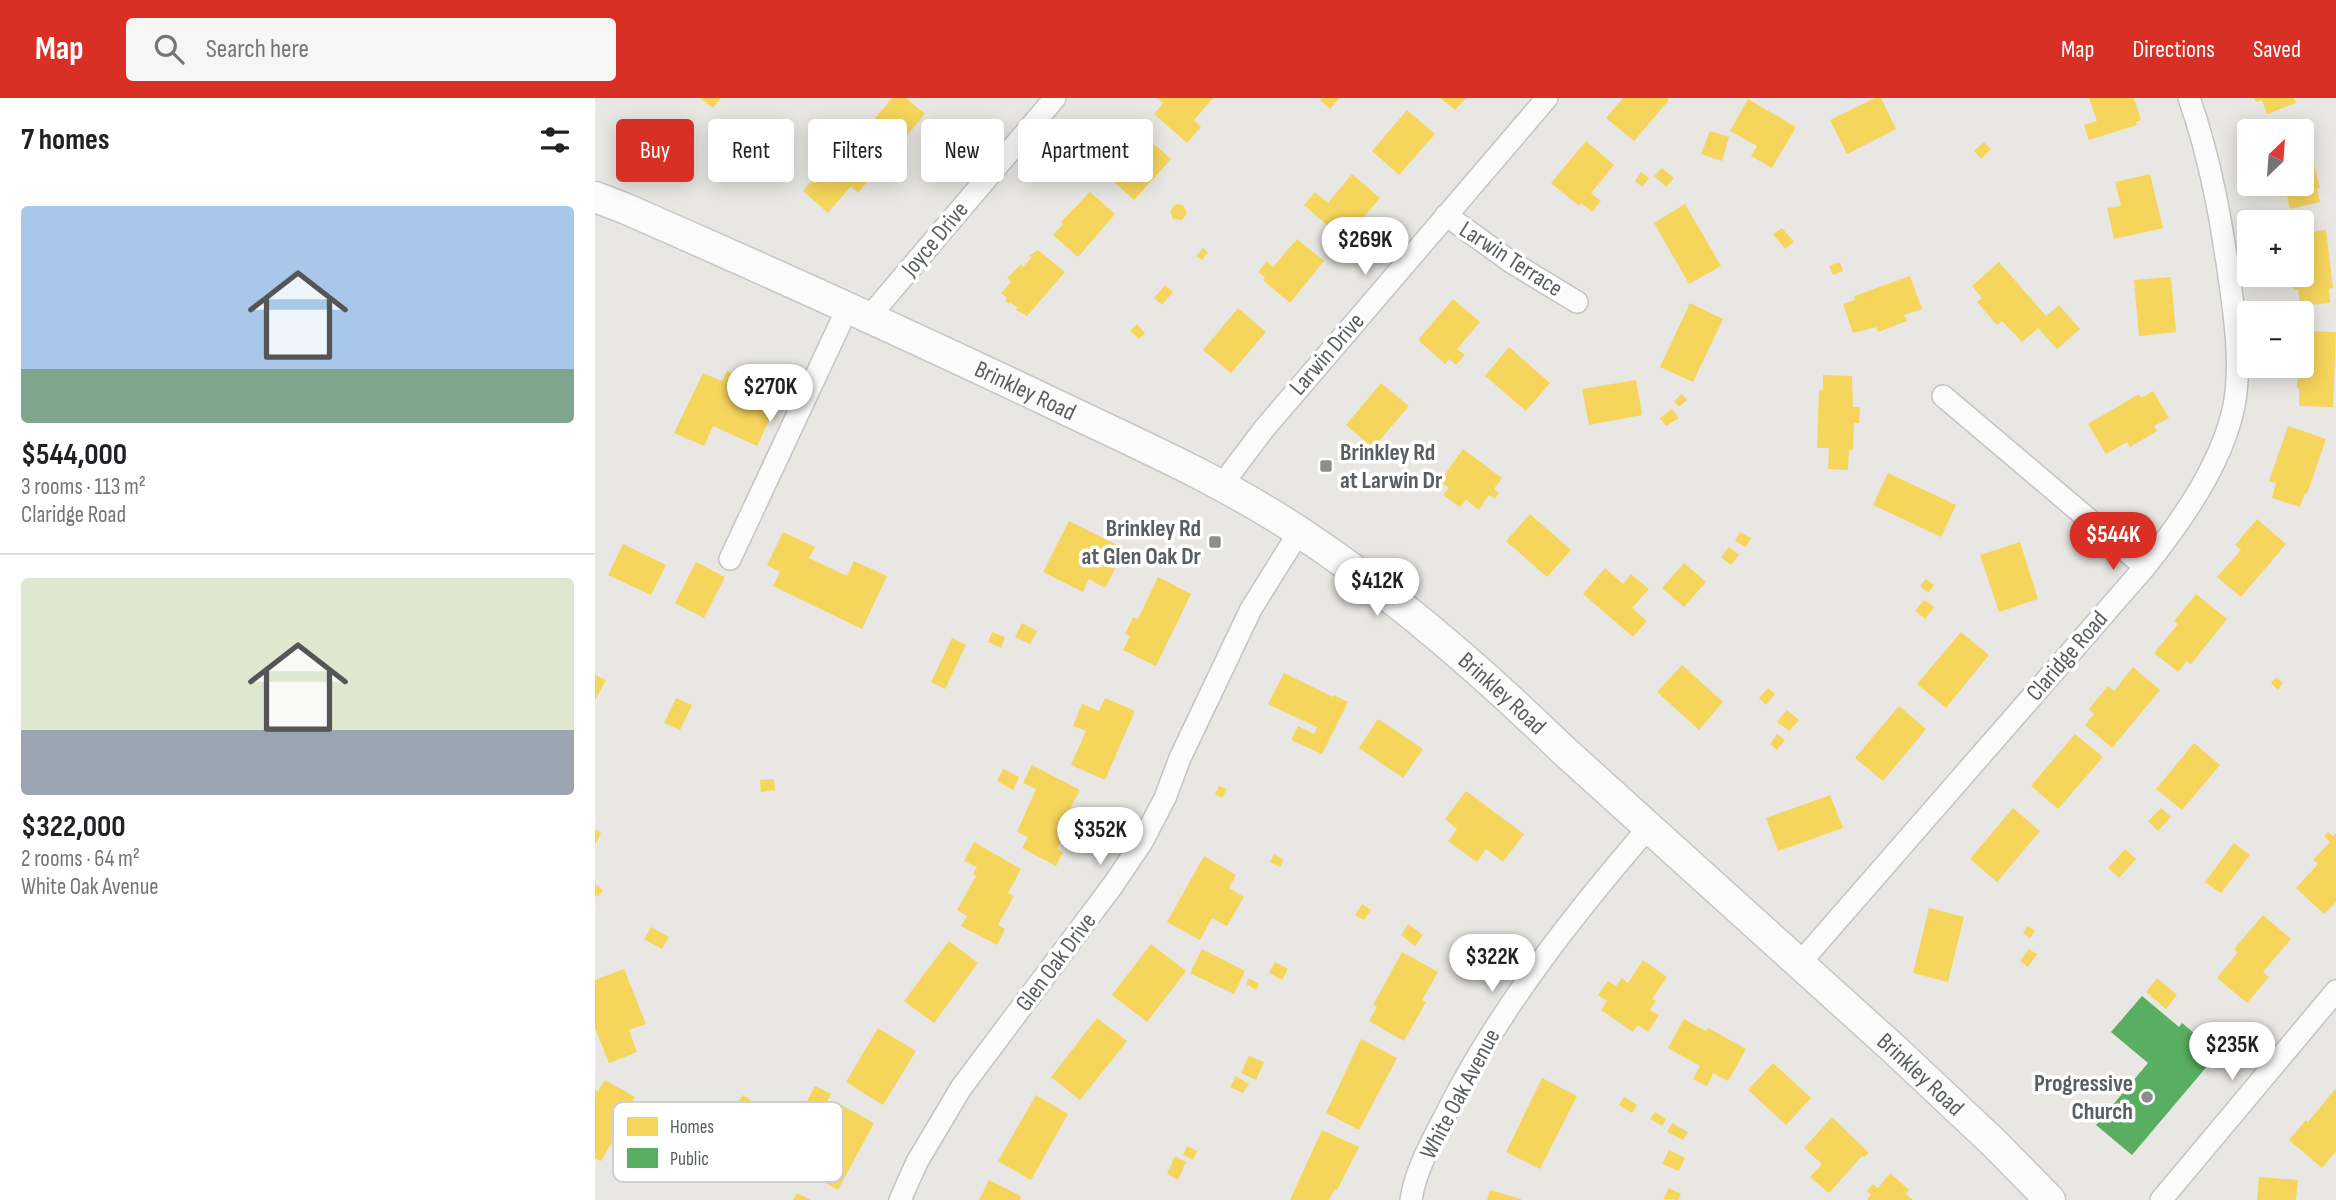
<!DOCTYPE html>
<html lang="en">
<head>
<meta charset="utf-8">
<style>
  :root { --surface:#fff; --page:#f6f6f6; --text:#202124; --muted:#757577; --line:#e0e0e0; --accent:#d93025 }
  body { margin:0; font-family:"Sofia Sans Condensed",sans-serif; background:var(--page); color:var(--text); height:100vh; display:flex; flex-direction:column; font-size:26px; white-space:nowrap }
  * { box-sizing:border-box; margin:0 }
  p { font-size:23px; color:var(--muted) }
  .icon { flex:none; width:38px; height:38px; fill:none; stroke:currentColor; stroke-width:2; stroke-linecap:round; stroke-linejoin:round }
  .map { position:relative; flex:1; overflow:hidden }
  .details { display:flex; flex-direction:column; background:var(--surface); width:595px }
  .details>* { flex:none }
  .hud { position:absolute; left:21px; top:21px; width:665px; height:63px; display:flex; gap:14px }
  .needle { width:46px; rotate:25deg }
  .fabs { position:absolute; left:1642px; top:21px; display:grid; gap:14px }
  .fabs a { display:grid; place-items:center; width:77px; height:77px; border-radius:7px; background:var(--surface); box-shadow:0 4px 18px #0003; font-size:35px }
  .price { position:absolute; translate:-50% -60px; padding:0 16px; border-radius:24px; background:#fff; color:#222; font-size:23px; line-height:46px; filter:drop-shadow(0 2px 4px #0008) }
  .price::after { content:''; position:absolute; left:50%; top:42px; width:21px; height:16px; margin-left:-10px; background:inherit; clip-path:polygon(0 0,100% 0,50% 100%) }
  .price.current { background:var(--accent); color:#fff }
  ul { padding:0; list-style:none }
  li { display:grid; align-content:center; gap:14px; height:371px; padding:0 21px }
  li+li { border-top:2px solid var(--line) }
  li span { display:grid; place-items:center; height:217px; border-radius:7px; color:#555 }
  li>.icon { margin-inline-start:auto }
  span .icon { width:126px; height:126px; fill:#fffc; stroke-width:1 }
  li b { font-size:30px }
  h2 { display:flex; justify-content:space-between; align-items:center; height:84px; padding:0 21px; font-size:30px }
  .tag { padding:0 24px; border-radius:7px; background:var(--surface); box-shadow:0 4px 18px #0003; font-size:24px; line-height:63px }
  .tag.current { background:var(--accent); color:#fff }
  header { display:flex; align-items:center; gap:42px; box-sizing:border-box; height:98px; padding:0 35px; background:var(--accent); color:#fff }
  header strong { font-size:33px }
  nav { display:flex; gap:38px; margin-inline-start:auto; font-size:24px }
  .search { width:490px; height:63px; background:var(--page); display:flex; align-items:center; gap:18px; box-sizing:border-box; padding:0 24px; border-radius:7px; color:var(--muted); font-size:26px }
  main { display:flex; flex:1; min-height:0 }
  .map>svg:first-child { display:block }
  .homes { fill:#f6d55c }
  .public { fill:#5aae61 }
  .lines { fill:none; stroke-linecap:round; stroke-linejoin:round }
  .minor-casing { stroke:#c4c4c4; stroke-width:24 }
  .secondary-casing { stroke:#c5c6c5; stroke-width:33 }
  .minor { stroke:#fcfbfb; stroke-width:21 }
  .secondary { stroke:#fcfbfb; stroke-width:30 }
  .poi-dot { fill:#8b8e8e; stroke:#fff; stroke-width:2.5 }
  .labels { text-anchor:middle; dominant-baseline:central; stroke-width:7; stroke-linejoin:round; paint-order:stroke }
  .street-label { font-size:24px; fill:#595e61; stroke:#fff }
  .poi-label { font-size:24px; font-weight:bold; fill:#595e61; stroke:#fff; text-anchor:end }
  .key { fill:#fff; stroke:#cdcfd0; stroke-width:2 }
  .key-label { font-size:19px; fill:#595e61 }
</style>
</head>
<body>
<header>
<strong>Map</strong>
<div class="search"><svg class="icon" aria-label="search" viewBox="0 0 24 24"><circle cx="10" cy="10" r="6"/><path d="M15 15l6 6"/></svg>Search here</div>
<nav><a>Map</a><a>Directions</a><a>Saved</a></nav>
</header>
<main>
<section class="details">
<h2>7 homes<svg class="icon" aria-label="filters" viewBox="0 0 24 24"><path d="M4 7h16M4 17h16"/><circle cx="9" cy="7" r="2"/><circle cx="15" cy="17" r="2"/></svg></h2>
<ul>
<li><span style="background:linear-gradient(#a9c7e8 75%,#7fa58c 0)"><svg class="icon" aria-label="home" viewBox="0 0 24 24"><path d="M3 11l9-7 9 7M6 9v11h12V9"/></svg></span><div><b>$544,000</b><p>3 rooms · 113 m²</p><p>Claridge Road</p></div></li>
<li><span style="background:linear-gradient(#dfe7d0 70%,#9aa5b1 0)"><svg class="icon" aria-label="home" viewBox="0 0 24 24"><path d="M3 11l9-7 9 7M6 9v11h12V9"/></svg></span><div><b>$322,000</b><p>2 rooms · 64 m²</p><p>White Oak Avenue</p></div></li>
</ul>
</section>
<div class="map">
<svg width="1741" height="1102" viewBox="0 0 1741 1102">
  <rect width="100%" height="100%" fill="#e9e7e3"/>
  <path class="homes" d="M 105,0 L 126,0 L 118,10 Z
    M 297,0 L 311,0 L 330,16 L 294,59 L 267,36 Z
    M 563,0 L 618,0 L 599,22 L 606,29 L 592,45 L 559,16 L 568,5 Z
    M 727,0 L 744,0 L 735,11 L 725,2 Z
    M 845,0 L 871,0 L 860,12 Z
    M 1028,0 L 1072,0 L 1074,2 L 1039,43 L 1011,20 Z
    M 1280,0 L 1286,0 L 1301,31 L 1252,56 L 1235,22 Z
    M 1494,0 L 1539,0 L 1546,22 L 1541,24 L 1542,27 L 1494,42 L 1489,27 L 1502,23 Z
    M 1659,0 L 1699,0 L 1701,5 L 1672,16 L 1667,2 L 1661,4 Z
    M 1153,1 L 1201,29 L 1177,70 L 1156,58 L 1162,48 L 1135,33 Z
    M 812,12 L 840,36 L 804,77 L 777,53 Z
    M 1710,32 L 1725,90 L 1722,90 L 1725,104 L 1695,111 L 1692,98 L 1684,99 L 1681,86 L 1706,86 L 1706,33 Z
    M 1115,33 L 1134,39 L 1127,63 L 1106,56 Z
    M 552,40 L 576,61 L 539,102 L 509,75 L 522,60 L 529,66 L 535,59 L 531,55 L 537,49 L 540,52 Z
    M 991,43 L 1019,67 L 996,95 L 1006,103 L 997,114 L 986,105 L 984,108 L 956,85 Z
    M 1389,44 L 1396,51 L 1386,61 L 1379,53 Z
    M 244,51 L 277,78 L 263,95 L 256,88 L 233,115 L 208,93 Z
    M 1067,70 L 1079,80 L 1071,89 L 1059,78 Z
    M 1046,74 L 1054,80 L 1047,89 L 1040,83 Z
    M 757,76 L 785,100 L 749,142 L 709,107 L 720,94 L 733,105 Z
    M 1555,76 L 1568,130 L 1519,141 L 1512,110 L 1526,108 L 1520,84 Z
    M 495,94 L 520,116 L 483,159 L 458,137 L 468,126 L 466,124 Z
    M 581,106 L 588,107 L 592,115 L 587,122 L 578,121 L 575,113 Z
    M 1090,106 L 1126,168 L 1094,186 L 1059,125 Z
    M 1187,130 L 1199,144 L 1190,151 L 1178,136 Z
    M 1731,132 L 1738,190 L 1734,191 L 1735,205 L 1705,208 L 1703,191 L 1699,192 L 1697,177 L 1706,177 L 1706,135 Z
    M 702,141 L 729,163 L 695,205 L 668,182 L 670,179 L 663,174 L 672,163 L 678,169 Z
    M 608,150 L 613,154 L 607,162 L 601,158 Z
    M 443,152 L 470,174 L 432,218 L 421,212 L 423,210 L 415,204 L 414,206 L 410,203 L 412,200 L 406,195 L 416,184 L 412,180 L 426,166 L 428,169 L 437,159 L 434,158 Z
    M 1245,164 L 1248,173 L 1238,177 L 1234,168 Z
    M 1404,164 L 1451,218 L 1464,207 L 1485,231 L 1462,251 L 1443,230 L 1427,244 L 1407,223 L 1402,227 L 1382,204 L 1387,200 L 1377,188 Z
    M 1315,178 L 1327,211 L 1309,217 L 1312,223 L 1283,234 L 1281,229 L 1258,235 L 1248,206 L 1260,202 L 1259,198 Z
    M 1576,179 L 1581,234 L 1544,238 L 1539,182 Z
    M 570,187 L 578,194 L 567,207 L 559,200 Z
    M 858,201 L 885,224 L 862,251 L 870,257 L 861,267 L 854,261 L 850,266 L 823,242 Z
    M 1095,205 L 1128,221 L 1098,284 L 1065,269 Z
    M 643,210 L 671,234 L 636,275 L 608,252 Z
    M 542,226 L 550,235 L 544,241 L 535,233 Z
    M 1706,233 L 1741,234 L 1738,309 L 1704,308 L 1704,290 L 1702,290 L 1703,268 L 1706,268 Z
    M 914,249 L 955,285 L 931,313 L 890,278 Z
    M 132,273 L 162,287 L 158,297 L 181,308 L 162,348 L 118,328 L 109,348 L 79,335 L 108,275 L 127,283 Z
    M 1228,277 L 1257,278 L 1258,309 L 1265,309 L 1264,325 L 1259,325 L 1258,352 L 1254,352 L 1253,372 L 1233,371 L 1234,350 L 1222,350 L 1224,292 L 1228,292 Z
    M 1041,282 L 1047,317 L 994,327 L 987,291 Z
    M 786,285 L 814,308 L 778,350 L 751,327 Z
    M 1558,293 L 1574,320 L 1559,328 L 1562,333 L 1535,349 L 1532,344 L 1511,356 L 1493,326 L 1544,296 L 1546,300 Z
    M 1087,296 L 1092,302 L 1084,309 L 1079,303 Z
    M 1077,311 L 1084,320 L 1071,328 L 1065,320 Z
    M 1693,328 L 1731,341 L 1712,396 L 1710,395 L 1705,409 L 1677,400 L 1681,385 L 1674,383 Z
    M 868,351 L 907,380 L 899,391 L 904,395 L 900,401 L 894,397 L 884,412 L 871,402 L 865,409 L 848,397 L 854,390 L 845,383 Z
    M 1293,375 L 1361,407 L 1346,439 L 1278,407 Z
    M 935,416 L 976,452 L 952,479 L 911,443 Z
    M 1662,421 L 1691,446 L 1646,499 L 1622,479 L 1646,452 L 1640,447 Z
    M 474,423 L 530,451 L 510,490 L 494,481 L 488,494 L 448,474 Z
    M 188,434 L 220,449 L 214,460 L 252,478 L 259,463 L 292,478 L 267,531 L 178,488 L 185,474 L 172,467 Z
    M 1145,434 L 1156,440 L 1151,449 L 1140,443 Z
    M 1425,444 L 1443,501 L 1404,514 L 1385,457 Z
    M 28,446 L 71,467 L 56,497 L 13,477 Z
    M 1134,449 L 1144,457 L 1136,467 L 1126,459 Z
    M 101,464 L 130,479 L 109,520 L 80,505 Z
    M 1089,465 L 1111,484 L 1089,509 L 1067,490 Z
    M 1010,470 L 1028,486 L 1036,476 L 1054,491 L 1037,510 L 1052,523 L 1038,539 L 988,496 Z
    M 563,479 L 596,496 L 561,568 L 528,552 L 535,538 L 530,536 L 538,519 L 543,521 Z
    M 1331,481 L 1339,487 L 1333,495 L 1325,488 Z
    M 1601,496 L 1632,521 L 1596,566 L 1592,563 L 1583,574 L 1559,555 L 1583,526 L 1579,523 Z
    M 1329,502 L 1339,509 L 1330,521 L 1320,513 Z
    M 427,525 L 442,533 L 435,546 L 420,539 Z
    M 397,534 L 410,539 L 406,550 L 393,544 Z
    M 1366,534 L 1394,557 L 1351,610 L 1322,586 Z
    M 357,540 L 371,547 L 350,591 L 336,584 Z
    M 1087,567 L 1128,604 L 1104,632 L 1062,594 Z
    M 1538,569 L 1565,592 L 1517,650 L 1490,627 L 1499,616 L 1494,611 L 1513,588 L 1519,593 Z
    M 689,575 L 738,599 L 739,597 L 753,604 L 727,656 L 696,642 L 703,628 L 719,636 L 722,629 L 673,606 Z
    M 0,577 L 11,582 L 0,602 Z
    M 1681,579 L 1688,585 L 1683,592 L 1676,585 Z
    M 1173,590 L 1180,596 L 1171,607 L 1164,600 Z
    M 81,600 L 97,607 L 85,632 L 69,625 Z
    M 510,600 L 540,613 L 510,682 L 476,667 L 491,633 L 478,628 L 487,606 L 504,613 Z
    M 1304,608 L 1331,631 L 1288,683 L 1260,660 Z
    M 1192,612 L 1204,622 L 1194,633 L 1182,624 Z
    M 783,621 L 828,651 L 808,680 L 764,650 Z
    M 1182,636 L 1190,642 L 1182,652 L 1175,646 Z
    M 1480,636 L 1508,659 L 1463,711 L 1436,688 Z
    M 1599,645 L 1625,667 L 1587,712 L 1561,691 Z
    M 437,667 L 485,692 L 472,716 L 478,719 L 462,751 L 468,754 L 461,768 L 427,750 L 433,739 L 422,734 L 441,691 L 428,685 Z
    M 408,671 L 424,679 L 418,692 L 402,683 Z
    M 179,681 L 180,692 L 166,694 L 165,682 Z
    M 624,688 L 632,691 L 627,700 L 620,696 Z
    M 871,693 L 929,736 L 908,764 L 891,751 L 882,764 L 853,743 L 862,731 L 850,721 Z
    M 1235,697 L 1248,730 L 1183,753 L 1171,720 Z
    M 1418,710 L 1445,733 L 1402,784 L 1375,761 Z
    M 1566,710 L 1576,719 L 1563,733 L 1553,723 Z
    M 0,731 L 6,735 L 0,747 Z
    M 1733,734 L 1738,738 L 1741,735 L 1741,804 L 1729,816 L 1701,790 L 1723,766 L 1718,762 L 1735,744 L 1729,738 Z
    M 379,744 L 426,771 L 413,795 L 419,798 L 403,827 L 410,831 L 402,847 L 366,828 L 372,818 L 362,812 L 381,778 L 378,776 L 382,769 L 369,763 Z
    M 1639,745 L 1655,757 L 1626,795 L 1610,784 Z
    M 1530,751 L 1541,761 L 1524,780 L 1513,770 Z
    M 679,756 L 689,762 L 685,769 L 675,764 Z
    M 609,758 L 641,777 L 634,790 L 649,799 L 632,828 L 617,820 L 605,842 L 572,824 Z
    M 0,786 L 8,792 L 3,799 L 0,797 Z
    M 767,806 L 776,812 L 769,822 L 760,817 Z
    M 1334,810 L 1369,819 L 1353,884 L 1318,875 Z
    M 1668,817 L 1696,841 L 1668,874 L 1674,879 L 1652,905 L 1622,880 L 1643,854 L 1639,851 Z
    M 813,826 L 828,837 L 820,848 L 806,837 Z
    M 1433,828 L 1440,833 L 1435,840 L 1428,835 Z
    M 56,829 L 74,839 L 67,851 L 49,841 Z
    M 354,843 L 383,865 L 339,925 L 309,903 Z
    M 556,846 L 591,873 L 552,924 L 517,897 Z
    M 607,851 L 650,873 L 639,896 L 595,875 Z
    M 1434,851 L 1442,856 L 1433,869 L 1425,863 Z
    M 807,854 L 843,874 L 827,902 L 831,904 L 809,943 L 774,923 L 782,909 L 778,907 Z
    M 1048,862 L 1072,879 L 1057,901 L 1061,903 L 1055,912 L 1064,917 L 1053,934 L 1043,927 L 1038,934 L 1006,912 L 1012,903 L 1003,897 L 1013,883 L 1021,888 L 1027,880 L 1033,885 Z
    M 680,864 L 693,871 L 687,882 L 674,875 Z
    M 29,871 L 51,926 L 34,932 L 42,954 L 14,965 L 0,930 L 0,882 Z
    M 654,880 L 664,886 L 661,892 L 651,886 Z
    M 1562,880 L 1582,897 L 1571,911 L 1551,894 Z
    M 502,920 L 532,943 L 485,1002 L 456,979 Z
    M 1089,921 L 1111,933 L 1113,930 L 1151,951 L 1133,983 L 1118,975 L 1112,988 L 1098,981 L 1105,968 L 1073,950 Z
    M 283,930 L 321,953 L 288,1007 L 251,984 Z
    M 766,941 L 802,960 L 764,1032 L 731,1015 Z
    M 654,958 L 669,964 L 661,982 L 646,975 Z
    M 1178,965 L 1216,1000 L 1191,1027 L 1153,992 Z
    M 641,978 L 654,986 L 648,995 L 635,989 Z
    M 947,980 L 982,998 L 945,1071 L 911,1054 Z
    M 10,982 L 40,999 L 32,1012 L 35,1014 L 6,1063 L 0,1060 L 0,992 L 3,993 Z
    M 220,988 L 236,996 L 228,1011 L 212,1003 Z
    M 1741,990 L 1741,1053 L 1727,1070 L 1694,1042 L 1711,1022 L 1713,1024 Z
    M 148,997 L 156,1002 L 150,1011 L 142,1005 Z
    M 441,997 L 473,1016 L 436,1082 L 403,1063 Z
    M 1029,999 L 1042,1007 L 1037,1015 L 1024,1007 Z
    M 247,1007 L 279,1025 L 243,1092 L 210,1074 Z
    M 1060,1014 L 1071,1021 L 1067,1028 L 1055,1021 Z
    M 1237,1019 L 1274,1055 L 1269,1059 L 1267,1058 L 1234,1095 L 1215,1079 L 1227,1066 L 1209,1050 Z
    M 1077,1025 L 1093,1034 L 1088,1042 L 1072,1034 Z
    M 727,1032 L 764,1049 L 742,1092 L 740,1091 L 734,1102 L 695,1102 Z
    M 592,1048 L 602,1053 L 598,1062 L 588,1057 Z
    M 1074,1052 L 1090,1060 L 1084,1073 L 1067,1066 Z
    M 580,1058 L 591,1064 L 583,1082 L 572,1076 Z
    M 1295,1075 L 1314,1092 L 1311,1096 L 1318,1102 L 1272,1102 L 1276,1097 L 1272,1093 L 1278,1086 L 1283,1090 Z
    M 1664,1079 L 1703,1082 L 1701,1102 L 1662,1102 Z
    M 394,1082 L 426,1098 L 425,1102 L 384,1102 Z
    M 1074,1090 L 1086,1096 L 1083,1102 L 1068,1101 Z
    M 895,1092 L 926,1101 L 926,1102 L 892,1102 Z
    M 202,1095 L 216,1102 L 198,1102 Z"/>
  <path class="public" d="M 1547,898 L 1584,929 L 1587,925 L 1612,946 L 1609,951 L 1619,960 L 1537,1057 L 1501,1027 L 1553,965 L 1516,934 Z"/>
  <g class="lines">
    <g class="minor-casing">
      <path id="minor" d="M 851,117 L 916,164 L 982,204
        M 274,219 L 460,0
        M 1348,298 L 1550,469
        M 626,388 L 669,331 L 952,0
        M 135,461 L 253,209
        M 1204,866 L 1550,469 C 1586,424 1627,366 1639,308 C 1646,271 1641,229 1636,192 C 1627,127 1616,62 1594,0
        M 305,1102 L 322,1064 L 366,990 L 518,787 L 547,744 L 570,700 L 585,660 L 656,511 L 704,434
        M 816,1102 C 821,1069 840,1038 855,1008 C 908,906 979,816 1054,729
        M 1566,1102 L 1741,893"/>
    </g>
    <g class="secondary-casing">
      <g id="secondary">
        <path id="s1" d="M 0,99 L 29,110 C 171,172 312,236 453,303 C 538,344 627,382 706,435 C 801,498 886,572 967,651 L 1299,951 L 1398,1044 L 1455,1102"/>
      </g>
    </g>
    <use href="#minor" class="minor"/>
    <use href="#secondary" class="secondary"/>
  </g>
  <g class="poi-dot">
    <rect x="724" y="361" width="14" height="14" rx="3.5"/>
    <rect x="613" y="437" width="14" height="14" rx="3.5"/>
    <circle cx="1552" cy="999" r="7"/>
  </g>
  <g class="labels">
    <g class="street-label">
      <text transform="translate(340 141) rotate(-50)">Joyce Drive</text>
      <text transform="translate(916 161) rotate(33)">Larwin Terrace</text>
      <text transform="translate(732 256) rotate(-49)">Larwin Drive</text>
      <text stroke="none"><textPath href="#s1" startOffset="472">Brinkley Road</textPath></text>
      <text transform="translate(1472 558) rotate(-49)">Claridge Road</text>
      <text stroke="none"><textPath href="#s1" startOffset="1040">Brinkley Road</textPath></text>
      <text transform="translate(461 864) rotate(-53)">Glen Oak Drive</text>
      <text stroke="none"><textPath href="#s1" startOffset="1606">Brinkley Road</textPath></text>
      <text transform="translate(865 996) rotate(-62)">White Oak Avenue</text>
    </g>
    <g class="poi-label">
      <text x="745" y="354" text-anchor="start">Brinkley Rd<tspan x="745" dy="28">at Larwin Dr</tspan></text>
      <text x="606" y="430">Brinkley Rd<tspan x="606" dy="28">at Glen Oak Dr</tspan></text>
      <text x="1538" y="985">Progressive<tspan x="1538" dy="28">Church</tspan></text>
    </g>
  </g>
  <rect x="18" y="1004" width="230" height="80" rx="10" class="key"/>
  <rect x="32" y="1019" width="31" height="19" fill="#f6d55c"/>
  <rect x="32" y="1050" width="31" height="20" fill="#5aae61"/>
  <g class="key-label">
    <text x="75" y="1035">Homes</text>
    <text x="75" y="1067">Public</text>
  </g>
</svg>
<div class="fabs">
<a><svg class="needle" viewBox="-14 -14 28 28"><path d="M0-13l5 13h-10z" fill="#e53935"/><path d="M0 13l5-13h-10z" fill="#757577"/></svg></a>
<a>+</a>
<a>−</a>
</div>
<b class="price" style="left:770px;top:179px">$269K</b>
<b class="price" style="left:175px;top:326px">$270K</b>
<b class="price current" style="left:1518px;top:474px">$544K</b>
<b class="price" style="left:782px;top:520px">$412K</b>
<b class="price" style="left:505px;top:769px">$352K</b>
<b class="price" style="left:897px;top:896px">$322K</b>
<b class="price" style="left:1637px;top:984px">$235K</b>
<div class="hud">
<a class="tag current">Buy</a>
<a class="tag">Rent</a>
<a class="tag">Filters</a>
<a class="tag">New</a>
<a class="tag">Apartment</a>
</div>
</div>
</main>
</body>
</html>
